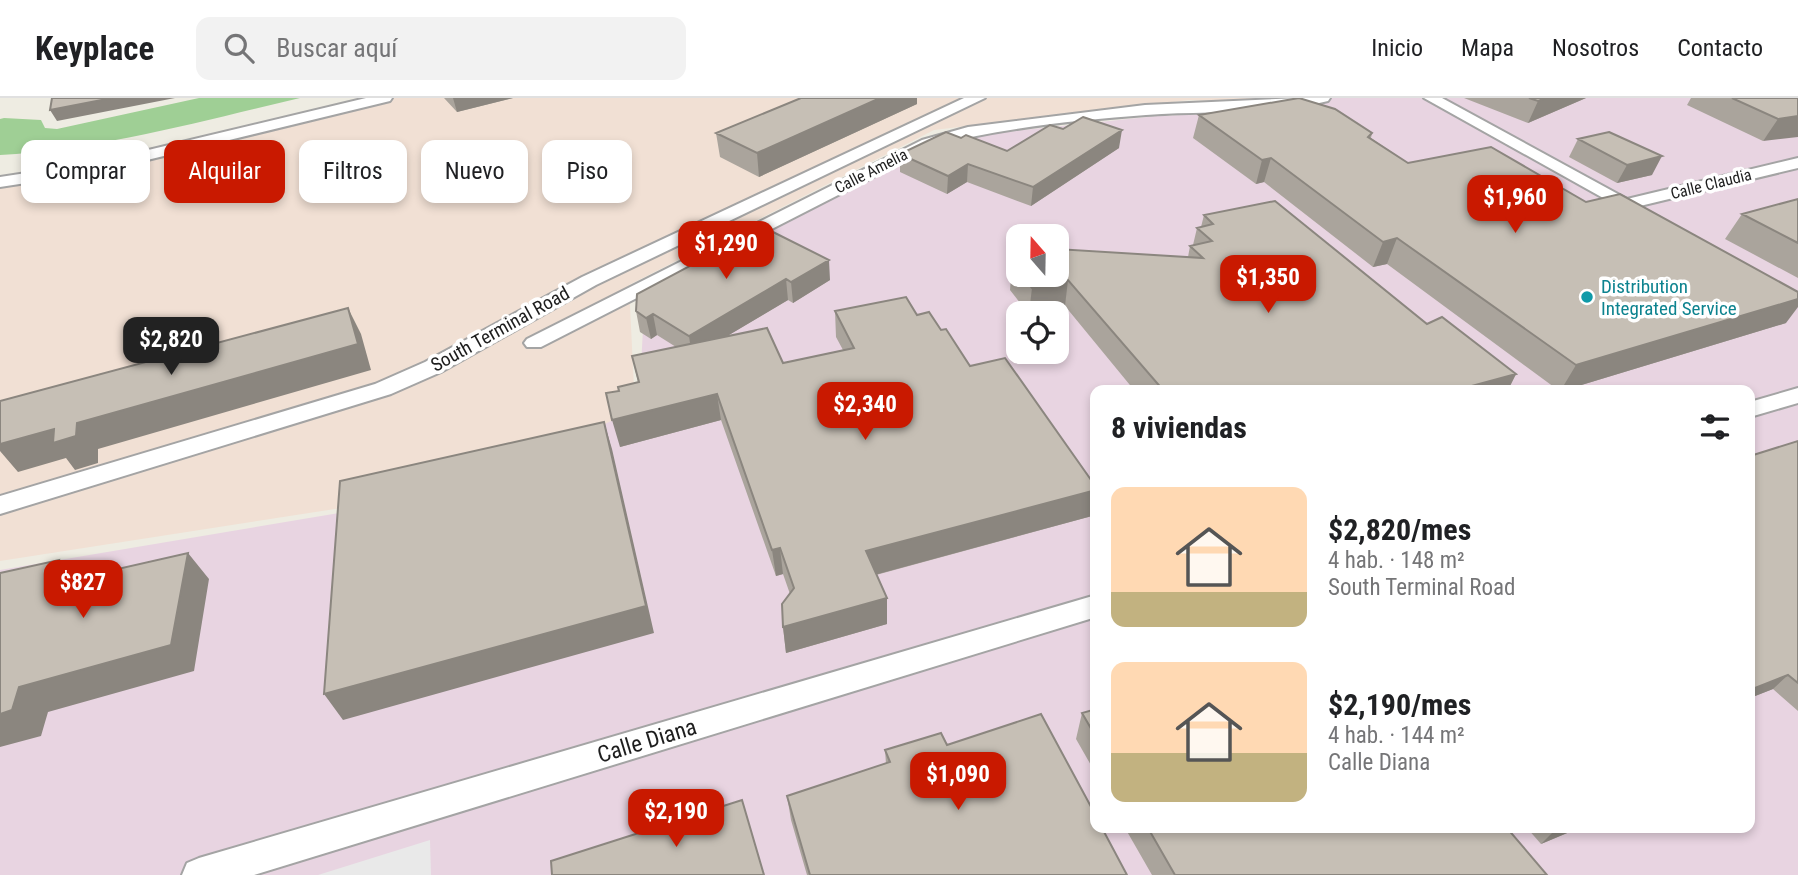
<!DOCTYPE html>
<html lang="es">
<head>
<meta charset="utf-8">
<style>
  :root { --surface:#fff; --page:#f2f2f2; --text:#202124; --muted:#757577; --line:#e0e0e0; --accent:#c91900 }
  body { margin:0; font-family:"Roboto Condensed",sans-serif; background:var(--page); color:var(--text); height:100vh; display:flex; flex-direction:column; font-size:26px; white-space:nowrap }
  * { box-sizing:border-box; margin:0 }
  p { font-size:23px; color:var(--muted) }
  .icon { flex:none; width:38px; height:38px; fill:none; stroke:currentColor; stroke-width:2; stroke-linecap:round; stroke-linejoin:round }
  .map { position:relative; flex:1; overflow:hidden }
  .drawer { position:absolute; left:1090px; top:287px; width:665px; height:448px; display:flex; flex-direction:column; background:var(--surface); border-radius:14px; box-shadow:0 4px 10px #0003 }
  .drawer>* { flex:none }
  .guide { position:absolute; left:21px; top:42px; width:665px; height:63px; display:flex; gap:14px }
  .needle { width:46px; rotate:340deg }
  .fabs { position:absolute; left:1006px; top:126px; display:grid; gap:14px }
  .fabs a { display:grid; place-items:center; width:63px; height:63px; border-radius:14px; background:var(--surface); box-shadow:0 4px 10px #0003; font-size:35px }
  .price { position:absolute; translate:-50% -60px; padding:0 16px; border-radius:14px; background:var(--accent); color:#fff; font-size:23px; line-height:46px; filter:drop-shadow(0 2px 4px #0008) }
  .price::after { content:''; position:absolute; left:50%; top:42px; width:21px; height:16px; margin-left:-10px; background:inherit; clip-path:polygon(0 0,100% 0,50% 100%) }
  .price.current { background:#222; color:#fff }
  ul { padding:0; list-style:none }
  li { display:flex; align-items:center; gap:21px; height:175px; padding:0 21px }
  li span { display:grid; place-items:center; flex:none; width:196px; height:140px; border-radius:14px; color:#555 }
  li>.icon { margin-inline-start:auto }
  span .icon { width:84px; height:84px; fill:#fffc; stroke-width:1 }
  li b { font-size:30px }
  h2 { display:flex; justify-content:space-between; align-items:center; height:84px; padding:0 21px; font-size:30px }
  .chip { padding:0 24px; border-radius:14px; background:var(--surface); box-shadow:0 4px 10px #0003; font-size:24px; line-height:63px }
  .chip.current { background:var(--accent); color:#fff }
  header { display:flex; align-items:center; gap:42px; box-sizing:border-box; height:98px; padding:0 35px; background:var(--surface); border-bottom:2px solid var(--line) }
  header strong { font-size:33px }
  nav { display:flex; gap:38px; margin-inline-start:auto; font-size:24px }
  .search { width:490px; height:63px; background:var(--page); display:flex; align-items:center; gap:18px; box-sizing:border-box; padding:0 24px; border-radius:14px; color:var(--muted); font-size:26px }
  .map>svg:first-child { display:block }
  .industrial { fill:#e8d4e1; fill-rule:evenodd }
  .military { fill:#f1e0d4 }
  .forest { fill:#9fcf95 }
  .parking { fill:#e9e9e9 }
  .lines { fill:none; stroke-linecap:round; stroke-linejoin:round }
  .minor-casing { stroke:#a4a4a4; stroke-width:4 }
  .minor { fill:#fff; fill-rule:evenodd }
  .wall { fill:#aaa49c }
  .shaded-wall { fill:#8b867f }
  .building { fill:#c6bfb5; stroke:#8b867f; stroke-width:2 }
  .culture-dot { fill:#0f9aa8; stroke:#fff; stroke-width:2.5 }
  .labels { text-anchor:middle; dominant-baseline:central; stroke-width:7; stroke-linejoin:round; paint-order:stroke }
  .far-street-label { font-size:16px; fill:#1d1d1d; stroke:#fff }
  .culture-label { font-size:19px; fill:#0d838f; stroke:#fff; text-anchor:start }
  .street-label { font-size:19px; fill:#1d1d1d; stroke:#fff }
  .near-street-label { font-size:23px; fill:#1d1d1d; stroke:#fff }
</style>
</head>
<body>
<header>
<strong>Keyplace</strong>
<div class="search"><svg class="icon" aria-label="search" viewBox="0 0 24 24"><circle cx="10" cy="10" r="6"/><path d="M15 15l6 6"/></svg>Buscar aquí</div>
<nav><a>Inicio</a><a>Mapa</a><a>Nosotros</a><a>Contacto</a></nav>
</header>
<div class="map">
<svg width="1798" height="777" viewBox="0 0 1798 777">
  <rect width="100%" height="100%" fill="#eeece2"/>
  <path class="industrial" d="M 1287,0 L 1798,0 L 1798,777 L 0,777 L 0,472 L 464,394 L 639,306 L 645,193 L 912,56 L 967,38 L 1157,18 L 1286,13 ZM 1018,138 L 1057,138 L 1057,177 L 1018,177 ZM 1018,215 L 1057,215 L 1057,254 L 1018,254 ZM 1096,292 L 1750,292 L 1750,730 L 1096,730 Z"/>
  <path class="military" d="M 373,0 L 1283,0 L 1282,5 L 1189,2 L 934,32 L 629,187 L 635,311 L 571,343 L 380,404 L 0,463 L 0,80 L 101,65 Z"/>
  <path class="forest" d="M 199,0 L 300,0 C 201,23 102,51 0,57 L 0,21 L 4,20 L 41,22 L 45,30 L 57,31 Z"/>
  <path class="parking" d="M 430,742 L 431,777 L 318,777 Z"/>
  <g class="lines">
    <g class="minor-casing">
      <path id="minor" d="M 366,0 L 392,0 L 390,3 L 98,74 L 0,89 L 0,79 L 98,64 Z
        M 964,0 L 985,0 L 596,187 L 441,274 L 391,296 L 0,416 L 0,398 L 375,286 L 425,264 L 582,179 Z
        M 1300,0 L 1330,0 L 1328,3 C 1269,18 1207,12 1146,17 C 1078,22 1000,30 934,48 L 541,249 L 527,249 L 524,245 L 527,241 L 922,42 L 968,29 L 1145,7 Z
        M 1424,0 L 1442,0 L 1627,101 L 1798,60 L 1798,70 L 1640,108 L 1648,115 L 1639,120 Z
        M 1798,290 L 1798,305 L 1750,319 L 1750,304 Z
        M 1096,497 L 1096,519 L 254,777 L 182,777 L 187,765 L 199,760 Z"/>
    </g>
    <use href="#minor" class="minor"/>
  </g>
  <path class="wall" d="M 444,0 L 513,0 L 457,14 Z
    M 801,0 L 917,0 L 917,6 L 759,79 L 720,59 L 716,35 Z
    M 1464,0 L 1586,0 L 1528,25 Z
    M 1691,0 L 1798,0 L 1763,43 L 1687,7 Z
    M 1199,17 L 1372,35 L 1371,40 L 1408,65 L 1786,225 L 1565,292 L 1558,292 L 1387,166 L 1373,169 L 1264,84 L 1256,86 L 1193,40 Z
    M 961,40 L 1007,53 L 1119,50 L 1031,108 L 967,84 L 947,96 L 900,74 L 900,56 Z
    M 1578,41 L 1652,77 L 1617,85 L 1569,59 Z
    M 1798,101 L 1798,180 L 1725,141 L 1742,116 Z
    M 1204,117 L 1427,226 L 1516,276 L 1508,292 L 1134,292 L 1065,208 L 1028,215 L 1010,192 L 1012,166 L 1015,165 L 1016,161 L 1018,161 L 1018,177 L 1057,177 L 1188,159 L 1190,148 L 1193,147 L 1197,130 L 1201,129 Z
    M 763,129 L 830,182 L 793,205 L 788,202 L 727,238 L 783,265 L 843,252 L 836,239 L 835,213 L 917,217 L 941,232 L 970,268 L 1096,389 L 1096,399 L 1092,418 L 876,477 L 887,526 L 786,555 L 783,529 L 790,496 L 783,476 L 776,478 L 721,322 L 620,349 L 619,293 L 638,284 L 632,258 L 676,249 L 657,237 L 651,241 L 640,234 L 636,213 Z
    M 1798,343 L 1798,613 L 1773,591 L 1750,600 L 1750,358 Z
    M 1096,611 L 1096,676 L 1076,641 L 1082,615 Z
    M 947,647 L 1127,777 L 807,777 L 791,722 L 787,698 L 886,666 L 885,652 Z
    M 1125,730 L 1507,730 L 1547,777 L 1152,777 Z
    M 1527,730 L 1579,730 L 1541,746 Z"/>
  <path class="shaded-wall" d="M 112,0 L 175,0 L 57,23 L 50,12 Z
    M 453,0 L 513,0 L 457,14 Z
    M 880,0 L 917,0 L 917,6 L 759,79 L 757,55 Z
    M 1546,0 L 1586,0 L 1528,25 L 1538,3 Z
    M 1798,18 L 1798,39 L 1763,43 L 1778,21 Z
    M 1122,32 L 1119,50 L 1031,108 L 1033,89 Z
    M 1662,58 L 1652,77 L 1617,85 L 1627,67 Z
    M 1271,60 L 1264,84 L 1256,86 L 1262,62 Z
    M 968,66 L 967,84 L 947,96 L 948,78 Z
    M 1397,140 L 1387,166 L 1373,169 L 1383,144 Z
    M 829,162 L 830,182 L 793,205 L 791,184 Z
    M 786,181 L 788,202 L 692,259 L 689,238 Z
    M 1068,182 L 1065,208 L 1029,215 L 1032,190 Z
    M 1798,201 L 1798,209 L 1786,225 L 1565,292 L 1561,292 L 1576,267 Z
    M 348,210 L 361,236 L 371,272 L 98,351 L 98,365 L 75,372 L 66,360 L 18,374 L 0,353 L 0,346 L 77,325 Z
    M 653,216 L 657,237 L 651,241 L 646,220 Z
    M 1516,276 L 1508,292 L 1457,292 Z
    M 717,296 L 721,322 L 620,349 L 612,322 Z
    M 604,324 L 612,351 L 654,535 L 343,622 L 324,596 Z
    M 1096,392 L 1096,399 L 1092,418 L 867,479 L 866,453 Z
    M 780,450 L 783,476 L 776,478 L 772,452 Z
    M 188,455 L 209,481 L 194,573 L 48,614 L 41,638 L 0,649 L 0,616 L 19,589 Z
    M 59,462 L 84,489 L 52,486 Z
    M 887,500 L 887,526 L 786,555 L 783,529 Z
    M 1788,577 L 1773,591 L 1750,600 L 1750,592 Z
    M 1562,730 L 1579,730 L 1541,746 L 1554,733 Z"/>
  <path class="building" d="M 52,0 L 112,0 L 50,12 Z
    M 801,0 L 880,0 L 757,55 L 716,35 Z
    M 1299,0 L 1335,11 L 1372,35 L 1368,39 L 1408,65 L 1491,49 L 1586,104 L 1620,96 L 1798,194 L 1798,201 L 1576,267 L 1397,140 L 1383,144 L 1271,60 L 1262,62 L 1199,17 Z
    M 1529,0 L 1546,0 L 1538,3 Z
    M 1732,0 L 1798,0 L 1798,18 L 1778,21 Z
    M 1083,19 L 1122,32 L 1033,89 L 968,66 L 948,78 L 900,56 L 946,34 L 961,40 L 966,37 L 1007,53 L 1050,27 L 1063,31 Z
    M 1609,34 L 1662,58 L 1627,67 L 1578,41 Z
    M 1798,101 L 1798,145 L 1742,116 Z
    M 1275,103 L 1427,226 L 1442,219 L 1516,276 L 1457,292 L 1163,292 L 1068,182 L 1032,190 L 1021,177 L 1057,177 L 1057,151 L 1203,160 L 1190,148 L 1212,143 L 1197,130 L 1213,126 L 1204,117 Z
    M 763,129 L 829,162 L 791,184 L 786,181 L 689,238 L 653,216 L 646,220 L 636,213 L 637,196 Z
    M 1018,165 L 1018,174 L 1012,166 Z
    M 906,199 L 917,217 L 929,214 L 941,232 L 946,231 L 970,268 L 1005,260 L 1096,389 L 1096,392 L 866,453 L 887,500 L 783,529 L 782,506 L 794,490 L 780,450 L 772,452 L 717,296 L 612,322 L 606,295 L 619,293 L 618,289 L 639,284 L 632,258 L 767,230 L 783,265 L 854,250 L 835,213 Z
    M 348,210 L 358,246 L 77,325 L 76,338 L 53,345 L 54,331 L 0,346 L 0,303 Z
    M 604,324 L 646,508 L 324,596 L 340,383 Z
    M 1798,343 L 1798,585 L 1788,577 L 1750,592 L 1750,358 Z
    M 188,455 L 171,547 L 19,589 L 12,612 L 0,616 L 0,475 L 59,462 L 52,486 Z
    M 1096,611 L 1096,639 L 1082,615 Z
    M 1041,616 L 1096,718 L 1096,730 L 1102,730 L 1127,777 L 810,777 L 787,698 L 890,664 L 885,652 L 941,635 L 947,647 Z
    M 742,702 L 764,777 L 552,777 L 551,763 Z
    M 1148,730 L 1507,730 L 1547,777 L 1175,777 Z
    M 1551,730 L 1562,730 L 1554,733 Z"/>
  <circle class="culture-dot" cx="1587" cy="199" r="7"/>
  <g class="labels">
    <g class="far-street-label">
      <text transform="translate(871 73) rotate(-27)">Calle Amelia</text>
      <text transform="translate(1711 86) rotate(-14)">Calle Claudia</text>
    </g>
    <g class="culture-label">
      <text x="1601" y="188">Distribution<tspan x="1601" dy="22">Integrated Service</tspan></text>
    </g>
    <g class="street-label">
      <text transform="translate(500 231) rotate(-29)">South Terminal Road</text>
    </g>
    <g class="near-street-label">
      <text transform="translate(647 643) rotate(-17)">Calle Diana</text>
    </g>
  </g>
</svg>
<div class="fabs">
<a><svg class="needle" viewBox="-14 -14 28 28"><path d="M0-13l5 13h-10z" fill="#e53935"/><path d="M0 13l5-13h-10z" fill="#757577"/></svg></a>
<a><svg class="icon" aria-label="locate" viewBox="0 0 24 24"><circle cx="12" cy="12" r="6"/><path d="M12 2v4M12 18v4M2 12h4M18 12h4"/></svg></a>
</div>
<b class="price" style="left:1515px;top:137px">$1,960</b>
<b class="price" style="left:726px;top:183px">$1,290</b>
<b class="price" style="left:1268px;top:217px">$1,350</b>
<b class="price current" style="left:171px;top:279px">$2,820</b>
<b class="price" style="left:865px;top:344px">$2,340</b>
<b class="price" style="left:83px;top:522px">$827</b>
<b class="price" style="left:958px;top:714px">$1,090</b>
<b class="price" style="left:676px;top:751px">$2,190</b>
<div class="guide">
<a class="chip">Comprar</a>
<a class="chip current">Alquilar</a>
<a class="chip">Filtros</a>
<a class="chip">Nuevo</a>
<a class="chip">Piso</a>
</div>
<section class="drawer">
<h2>8 viviendas<svg class="icon" aria-label="filters" viewBox="0 0 24 24"><path d="M4 7h16M4 17h16"/><circle cx="9" cy="7" r="2"/><circle cx="15" cy="17" r="2"/></svg></h2>
<ul>
<li><span style="background:linear-gradient(#ffd9b3 75%,#c2b280 0)"><svg class="icon" aria-label="home" viewBox="0 0 24 24"><path d="M3 11l9-7 9 7M6 9v11h12V9"/></svg></span><div><b>$2,820/mes</b><p>4 hab. · 148 m²</p><p>South Terminal Road</p></div></li>
<li><span style="background:linear-gradient(#ffd9b3 65%,#c2b280 0)"><svg class="icon" aria-label="home" viewBox="0 0 24 24"><path d="M3 11l9-7 9 7M6 9v11h12V9"/></svg></span><div><b>$2,190/mes</b><p>4 hab. · 144 m²</p><p>Calle Diana</p></div></li>
</ul>
</section>
</div>
</body>
</html>
